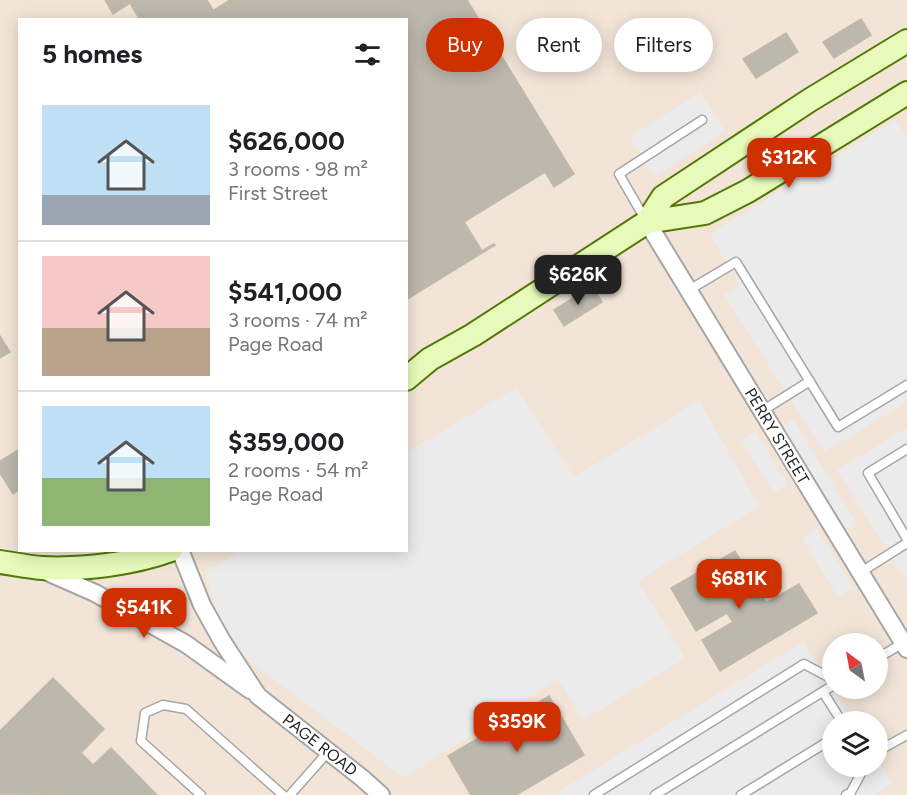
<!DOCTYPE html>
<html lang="en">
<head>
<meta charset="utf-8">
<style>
  :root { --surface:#fff; --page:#f6f6f6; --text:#202124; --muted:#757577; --line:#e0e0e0; --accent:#ce3000 }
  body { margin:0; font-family:Figtree,sans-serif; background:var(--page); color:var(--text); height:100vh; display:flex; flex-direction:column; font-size:22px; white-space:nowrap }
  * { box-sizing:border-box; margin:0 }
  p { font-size:20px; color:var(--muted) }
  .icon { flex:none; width:33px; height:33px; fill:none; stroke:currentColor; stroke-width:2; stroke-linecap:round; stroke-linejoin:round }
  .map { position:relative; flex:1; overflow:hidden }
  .details { position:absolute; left:18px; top:18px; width:390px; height:534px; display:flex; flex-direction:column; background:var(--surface); border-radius:0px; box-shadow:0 3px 15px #0003 }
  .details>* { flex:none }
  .banner { position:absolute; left:426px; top:18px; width:390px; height:54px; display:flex; gap:12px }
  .needle { width:39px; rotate:328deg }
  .controls { position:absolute; left:822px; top:633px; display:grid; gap:12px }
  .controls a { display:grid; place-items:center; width:66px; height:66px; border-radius:50%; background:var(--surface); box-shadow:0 3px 15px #0003; font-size:30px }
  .price { position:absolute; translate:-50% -51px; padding:0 14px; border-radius:12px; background:var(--accent); color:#fff; font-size:20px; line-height:39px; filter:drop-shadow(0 2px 3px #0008) }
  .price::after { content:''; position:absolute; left:50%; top:36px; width:18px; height:14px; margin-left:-9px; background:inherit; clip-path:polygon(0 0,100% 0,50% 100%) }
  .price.current { background:#222; color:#fff }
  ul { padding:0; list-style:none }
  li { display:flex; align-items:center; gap:18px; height:150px; padding:0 24px }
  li+li { border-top:2px solid var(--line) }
  li span { display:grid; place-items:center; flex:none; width:168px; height:120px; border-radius:0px; color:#555 }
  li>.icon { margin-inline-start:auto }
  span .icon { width:72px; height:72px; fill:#fffc; stroke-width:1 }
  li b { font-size:26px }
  h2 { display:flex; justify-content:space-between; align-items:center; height:72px; padding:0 24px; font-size:26px }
  .tag { padding:0 21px; border-radius:27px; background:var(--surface); box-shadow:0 3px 15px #0003; font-size:21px; line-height:54px }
  .tag.current { background:var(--accent); color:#fff }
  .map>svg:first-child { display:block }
  .military { fill:#f2e5d8; fill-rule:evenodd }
  .parking { fill:#ebebeb }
  .building { fill:#bdb8ae; stroke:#c2b9a7; stroke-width:1.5 }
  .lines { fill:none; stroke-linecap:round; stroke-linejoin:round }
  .lane-casing { stroke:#a6a6a6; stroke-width:11 }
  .street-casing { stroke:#a6a6a6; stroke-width:20 }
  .secondary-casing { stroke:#517903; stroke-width:26 }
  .lane { stroke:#fff; stroke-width:8 }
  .street { stroke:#fff; stroke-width:16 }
  .secondary { stroke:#e8fab9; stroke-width:22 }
  .labels { text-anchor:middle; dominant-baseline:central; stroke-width:4.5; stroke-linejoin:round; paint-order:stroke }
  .street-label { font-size:16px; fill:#1f1f1f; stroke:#fff }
</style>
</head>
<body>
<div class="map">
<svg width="907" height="795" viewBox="0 0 907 795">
  <rect width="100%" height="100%" fill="#f0efe5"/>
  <path class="military" d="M 0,0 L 907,0 L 907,795 L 0,795 ZM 20,20 L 406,20 L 406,550 L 20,550 ZM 832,644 L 878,644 L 878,688 L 832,688 ZM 832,722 L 878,722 L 878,766 L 832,766 Z"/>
  <path class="parking" d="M 700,92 L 725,131 L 655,176 L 630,137 Z
    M 895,120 L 907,137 L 907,402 L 824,452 L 724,295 L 740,286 L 710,234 Z
    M 516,388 L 574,477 L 699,401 L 759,506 L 638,581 L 685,658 L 583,720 L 558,679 L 404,778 L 241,654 L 217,612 L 205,572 L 241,551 L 406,550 L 407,452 Z
    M 793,420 L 857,524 L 842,533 L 779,429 Z
    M 907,428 L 907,582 L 837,470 Z
    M 755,431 L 788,484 L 774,493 L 741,440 Z
    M 816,528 L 853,588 L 838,597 L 802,537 Z
    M 803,642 L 853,721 L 832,722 L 832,766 L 878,766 L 878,761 L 892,784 L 874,795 L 553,795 Z"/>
  <path class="building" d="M 105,0 L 207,0 L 213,10 L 198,20 L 140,20 L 130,3 L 113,14 Z
    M 230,0 L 467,0 L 574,174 L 554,187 L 545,172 L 464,222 L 482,251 L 494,244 L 495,245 L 406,300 L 406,20 L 198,20 Z
    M 861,19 L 871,35 L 834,58 L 823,42 Z
    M 786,33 L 798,52 L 756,78 L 743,59 Z
    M 592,286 L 602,302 L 564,326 L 554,310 Z
    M 0,336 L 10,352 L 0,358 Z
    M 20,449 L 20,489 L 13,494 L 0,473 L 0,461 Z
    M 735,551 L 766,603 L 799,584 L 817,613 L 720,671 L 702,640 L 733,622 L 727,613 L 696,631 L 671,588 Z
    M 53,678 L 104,729 L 81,753 L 93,765 L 111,748 L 157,795 L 0,794 L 0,731 Z
    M 549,696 L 584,755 L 516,795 L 471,795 L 448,756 Z"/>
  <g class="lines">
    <g class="lane-casing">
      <path id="lane" d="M 645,219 L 619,174 L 702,120
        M 689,290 L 736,262 L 838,427 L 907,385
        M 762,411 L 810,381
        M 907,449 L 868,473 L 907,539
        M 861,572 L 907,543
        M 878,658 L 903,643
        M 823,692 L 842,722
        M 878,751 L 907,735
        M 201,795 L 141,741 L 145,713 L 163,705 L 186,709 L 283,795
        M 290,795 L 328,752
        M 594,795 L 804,664 L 832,679
        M 655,795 L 832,686
        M 741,795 L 832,739
        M 846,795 L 851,792 L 865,766"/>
    </g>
    <g class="street-casing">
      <path id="street" d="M 647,222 L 907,649
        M 180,550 L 202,605 L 222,641 L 258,696 L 362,778 L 381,795
        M 45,571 L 95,593 L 186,644 L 250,690"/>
    </g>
    <g class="secondary-casing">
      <path id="secondary" d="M 647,222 L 663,197 L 810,100 L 907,41
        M 406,379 L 430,359 L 473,335 L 647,222 L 705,213 L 748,191 L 907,93
        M 0,562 C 14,564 28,567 42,568 C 82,570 133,564 171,550"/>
    </g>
    <use href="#lane" class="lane"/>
    <use href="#street" class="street"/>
    <use href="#secondary" class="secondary"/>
  </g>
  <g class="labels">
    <g class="street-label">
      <text transform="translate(777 436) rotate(59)">PERRY STREET</text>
      <text transform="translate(320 745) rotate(38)">PAGE ROAD</text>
    </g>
  </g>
</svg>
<div class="controls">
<a><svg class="needle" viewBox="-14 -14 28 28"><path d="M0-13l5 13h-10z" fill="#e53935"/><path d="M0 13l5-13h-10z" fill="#757577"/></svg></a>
<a><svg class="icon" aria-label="layers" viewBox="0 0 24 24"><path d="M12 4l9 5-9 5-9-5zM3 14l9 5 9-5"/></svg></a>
</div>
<b class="price" style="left:789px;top:189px">$312K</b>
<b class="price current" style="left:578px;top:306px">$626K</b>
<b class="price" style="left:739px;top:610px">$681K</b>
<b class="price" style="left:144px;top:639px">$541K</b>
<b class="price" style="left:517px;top:753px">$359K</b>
<div class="banner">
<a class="tag current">Buy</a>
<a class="tag">Rent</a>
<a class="tag">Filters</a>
</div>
<section class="details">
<h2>5 homes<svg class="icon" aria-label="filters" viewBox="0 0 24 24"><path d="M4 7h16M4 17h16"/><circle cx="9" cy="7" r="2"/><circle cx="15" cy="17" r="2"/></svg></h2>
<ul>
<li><span style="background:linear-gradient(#bfe0f5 75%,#9aa5b1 0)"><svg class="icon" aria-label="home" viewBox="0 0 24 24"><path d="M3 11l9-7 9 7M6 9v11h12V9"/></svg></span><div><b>$626,000</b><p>3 rooms · 98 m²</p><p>First Street</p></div></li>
<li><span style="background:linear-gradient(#f6c9c9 60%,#b9a48a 0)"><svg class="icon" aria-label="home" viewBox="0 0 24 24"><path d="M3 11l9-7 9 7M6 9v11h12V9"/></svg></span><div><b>$541,000</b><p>3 rooms · 74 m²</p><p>Page Road</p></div></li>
<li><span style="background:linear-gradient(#bfe0f5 60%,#8fb573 0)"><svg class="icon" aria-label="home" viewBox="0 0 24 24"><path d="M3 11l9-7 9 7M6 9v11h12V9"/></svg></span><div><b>$359,000</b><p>2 rooms · 54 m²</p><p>Page Road</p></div></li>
</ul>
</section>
</div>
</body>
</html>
